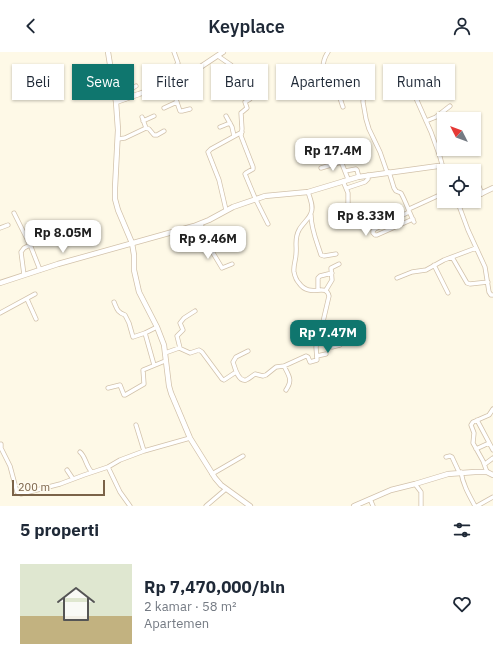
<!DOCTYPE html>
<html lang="id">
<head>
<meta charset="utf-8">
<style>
  :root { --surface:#fff; --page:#f6f6f7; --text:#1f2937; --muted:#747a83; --accent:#0f766e }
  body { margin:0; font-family:"IBM Plex Sans",sans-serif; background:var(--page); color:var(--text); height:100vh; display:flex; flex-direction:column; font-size:15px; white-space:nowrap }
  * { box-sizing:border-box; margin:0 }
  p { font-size:13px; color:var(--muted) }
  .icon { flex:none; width:22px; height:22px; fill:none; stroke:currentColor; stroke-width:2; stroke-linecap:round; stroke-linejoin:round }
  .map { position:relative; height:454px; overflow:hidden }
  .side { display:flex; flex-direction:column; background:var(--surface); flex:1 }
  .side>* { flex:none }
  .banner { position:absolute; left:12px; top:12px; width:469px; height:36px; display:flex; gap:8px }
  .needle { width:26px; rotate:312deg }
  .controls { position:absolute; left:437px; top:60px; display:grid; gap:8px }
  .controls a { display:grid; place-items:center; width:44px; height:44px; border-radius:0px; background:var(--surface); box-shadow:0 1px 3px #0004; font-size:20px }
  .scale { position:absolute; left:12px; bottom:10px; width:93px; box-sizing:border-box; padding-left:4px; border:2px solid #7b6348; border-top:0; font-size:11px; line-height:14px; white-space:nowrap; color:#7b6348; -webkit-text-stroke:3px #fffbef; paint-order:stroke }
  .price { position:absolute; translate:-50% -34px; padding:0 9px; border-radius:8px; background:#fff; color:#222; font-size:13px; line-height:26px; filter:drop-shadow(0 1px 2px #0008) }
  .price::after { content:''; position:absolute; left:50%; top:24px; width:12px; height:9px; margin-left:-6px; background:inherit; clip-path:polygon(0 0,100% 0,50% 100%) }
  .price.current { background:var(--accent); color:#fff }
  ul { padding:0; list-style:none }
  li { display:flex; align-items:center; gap:12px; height:100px; padding:0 20px }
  li span { display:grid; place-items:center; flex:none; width:112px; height:80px; border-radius:0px; color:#555 }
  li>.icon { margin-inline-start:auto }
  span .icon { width:48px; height:48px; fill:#fffc; stroke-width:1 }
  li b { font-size:17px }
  h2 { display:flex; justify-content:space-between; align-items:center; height:48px; padding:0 20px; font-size:17px }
  .pill { padding:0 14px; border-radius:0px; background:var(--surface); box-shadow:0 1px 3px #0004; font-size:14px; line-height:36px }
  .pill.current { background:var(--accent); color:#fff }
  header { display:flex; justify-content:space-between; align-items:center; height:52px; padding:0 20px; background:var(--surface); font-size:18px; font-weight:600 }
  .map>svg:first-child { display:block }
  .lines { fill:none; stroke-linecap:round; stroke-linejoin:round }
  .minor-casing { stroke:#d2c2ab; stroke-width:5 }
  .tertiary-casing { stroke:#d2c2ab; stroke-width:6 }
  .minor { stroke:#fff; stroke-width:3.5 }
  .tertiary { stroke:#fff; stroke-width:4.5 }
</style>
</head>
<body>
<header><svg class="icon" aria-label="back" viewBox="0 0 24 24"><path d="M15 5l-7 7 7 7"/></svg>Keyplace<svg class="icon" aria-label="person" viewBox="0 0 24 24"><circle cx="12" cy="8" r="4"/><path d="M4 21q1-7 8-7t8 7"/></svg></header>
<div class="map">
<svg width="493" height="454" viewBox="0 0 493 454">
  <rect width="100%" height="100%" fill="#fef9e7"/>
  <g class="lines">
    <g class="minor-casing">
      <path id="minor" d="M 328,0 C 317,17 327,26 337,40 C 340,44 341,50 343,55
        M 218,4 L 231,13 L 238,22 L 250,43 L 250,47 L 245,50 L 247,56 L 241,61 L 242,77 L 241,84 L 253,115 L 253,117 L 246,121 L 245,122 L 255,146 L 268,172
        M 173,29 C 169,15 172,21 178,11 L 174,0
        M 170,30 L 180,59 L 182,59 L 190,57
        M 364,30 L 363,50 L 366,67 L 369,77 L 380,100 L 387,120
        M 415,44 L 431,80 L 440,105 L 443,116
        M 125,47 L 125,41 L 136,34
        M 164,56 L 177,50
        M 226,64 L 232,75 L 234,84
        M 142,65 L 146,76
        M 143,69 L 154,64
        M 426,69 L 436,65 L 450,54
        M 220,75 L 230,71
        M 118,87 L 125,86 L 146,76 L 149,77 L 154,83 L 157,83 L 164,79
        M 335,94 L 348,127
        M 321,116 L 341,110
        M 345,119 L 356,117 L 357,118 L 359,125
        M 458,119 L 467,117 L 472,119
        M 389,120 L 394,136 L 396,139 L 401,141 C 406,150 409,160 414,170
        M 474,122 L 482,142
        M 343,129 L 348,141 L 348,152 L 356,166
        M 347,136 L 365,130 L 368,127 L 368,123
        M 458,151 L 468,178 L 485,215 L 489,240 L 491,243 L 493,243
        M 409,157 L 444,141
        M 226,158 L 219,128 L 208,100 L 211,97 L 242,80
        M 409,160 L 375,177 L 373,179 L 373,181 L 375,183 L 377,183 L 413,167
        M 14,161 L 31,195 L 40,218
        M 311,163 C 311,177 317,190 321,203 L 324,204 L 336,202
        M 350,168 L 365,162
        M 201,172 L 210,196 L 222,216 L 232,212
        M 0,176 L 8,173
        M 452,205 L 467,231 L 470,232 L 488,230
        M 434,213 L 448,241
        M 24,223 L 21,200 L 24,196 L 30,193
        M 397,226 L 412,220 L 426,218 L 444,208 L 476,196
        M 318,238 L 318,226 L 320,224 L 332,221
        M 326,238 L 332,228 L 331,216 L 339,212
        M 27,247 L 36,267
        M 114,250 C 117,257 117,260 125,263 L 129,271 L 133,285 L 145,281 L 157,275
        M 0,261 L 35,242
        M 145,281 L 154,313
        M 323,284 L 332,295 L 340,293
        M 180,296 L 177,284 L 183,278 L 180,271 L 184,266 L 195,259
        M 248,299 L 236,305 L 233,310 C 235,316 238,330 246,328 C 249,327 252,324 255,322 L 263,324 L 266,323 L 276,315 L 284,314 L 306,304 L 308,305 L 310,310 L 317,308 L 316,295 L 317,290 L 323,287 L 322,274 L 329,244 C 326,230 310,247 299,231 C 296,228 295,225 294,220 C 293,214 296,208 296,202 C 297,193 294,187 299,178 C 302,172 309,167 311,161 C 314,155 310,146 308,140
        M 165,301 L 179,296 L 190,301 L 199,298 L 202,300 L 222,327 L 224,328 L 236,320
        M 317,304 L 326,302
        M 284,314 C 289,324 293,328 286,338
        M 108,336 L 120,333 L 124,343 L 125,343 L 144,332 L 143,318 L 165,309
        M 477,368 L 493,398
        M 136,373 L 144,399
        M 1,392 L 1,396 L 10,414 L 17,440 L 21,442 L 60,432 L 84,423 L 108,415 L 120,408 L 144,399 L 190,386
        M 476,397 L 489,391
        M 80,400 C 86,405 86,415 92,420
        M 446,405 L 450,404 L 452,405 L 459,420
        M 485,412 L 493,406
        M 108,415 L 120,440 L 130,454
        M 67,418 L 73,427
        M 461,420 C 463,433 469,443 475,454
        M 487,420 L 483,409 L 473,391 L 474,381 L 471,373 L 473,370 L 489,363 L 493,357
        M 212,422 L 243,404
        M 415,432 L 421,440 L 421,454
        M 370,447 L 373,454
        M 206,454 L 226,437
        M 477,454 L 493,445"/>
    </g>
    <g class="tertiary-casing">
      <path id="tertiary" d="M 108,0 L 116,50 L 118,78 L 115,136 L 115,147 L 118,158 L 132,191 L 134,203 L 134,218 L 139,240 L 157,275 L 164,293 L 169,334 L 171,341 L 190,386 L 215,426 L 221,433 L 250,454
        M 116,50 L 139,42 L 187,24 L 223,0
        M 474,145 L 493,136
        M 457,149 L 458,151 L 462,149
        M 0,231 L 58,212 L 194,174 L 209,168 L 233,155 L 265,144 L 308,140 L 358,125 L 438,114 L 441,115 L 444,119
        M 354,454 L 391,438 L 415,432 L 448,422 L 475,420 L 487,420 L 493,423"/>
    </g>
    <use href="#minor" class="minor"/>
    <use href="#tertiary" class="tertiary"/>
  </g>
</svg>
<div class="controls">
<a><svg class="needle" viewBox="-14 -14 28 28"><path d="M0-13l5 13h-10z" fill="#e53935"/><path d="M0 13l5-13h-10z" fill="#747a83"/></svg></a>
<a><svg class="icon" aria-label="locate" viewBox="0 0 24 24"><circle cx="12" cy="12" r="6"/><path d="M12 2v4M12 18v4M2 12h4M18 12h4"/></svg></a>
</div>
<div class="scale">200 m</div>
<b class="price" style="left:333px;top:120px">Rp 17.4M</b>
<b class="price" style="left:366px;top:185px">Rp 8.33M</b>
<b class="price" style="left:63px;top:202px">Rp 8.05M</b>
<b class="price" style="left:208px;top:208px">Rp 9.46M</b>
<b class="price current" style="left:328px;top:302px">Rp 7.47M</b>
<div class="banner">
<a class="pill">Beli</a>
<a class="pill current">Sewa</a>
<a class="pill">Filter</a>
<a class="pill">Baru</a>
<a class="pill">Apartemen</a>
<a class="pill">Rumah</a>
</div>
</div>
<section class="side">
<h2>5 properti<svg class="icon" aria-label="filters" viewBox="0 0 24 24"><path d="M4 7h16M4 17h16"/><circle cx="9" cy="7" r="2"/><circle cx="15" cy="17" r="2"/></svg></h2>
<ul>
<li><span style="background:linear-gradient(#dfe7d0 65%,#c2b280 0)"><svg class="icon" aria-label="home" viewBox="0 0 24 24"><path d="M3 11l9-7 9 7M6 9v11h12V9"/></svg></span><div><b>Rp 7,470,000/bln</b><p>2 kamar · 58 m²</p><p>Apartemen</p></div><svg class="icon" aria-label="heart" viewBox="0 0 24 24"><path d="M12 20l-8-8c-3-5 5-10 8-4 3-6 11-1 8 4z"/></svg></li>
</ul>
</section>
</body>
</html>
